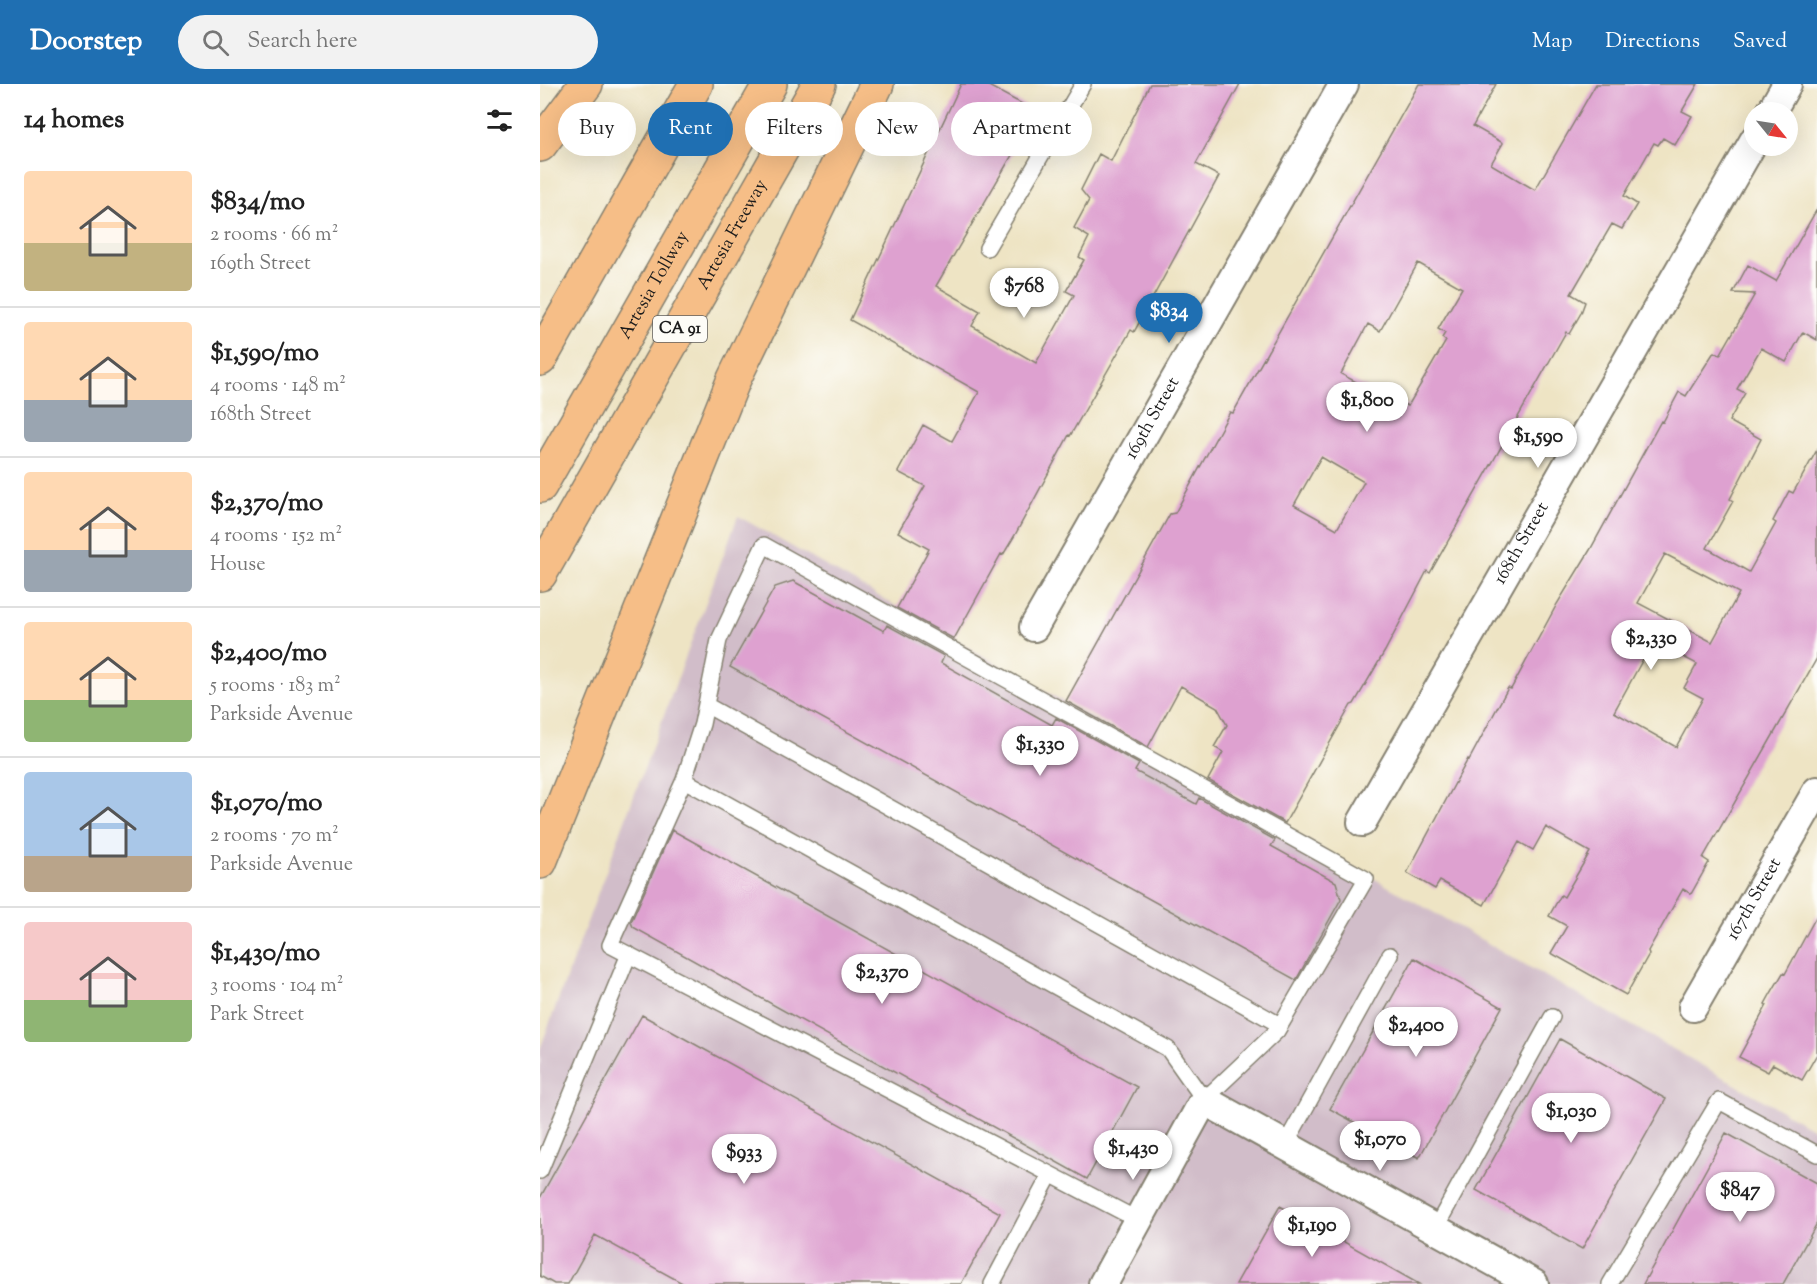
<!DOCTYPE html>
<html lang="en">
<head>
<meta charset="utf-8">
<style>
  :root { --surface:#fff; --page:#f2f2f2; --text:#222; --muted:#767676; --line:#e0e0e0; --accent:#1f6fb2 }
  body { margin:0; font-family:"Sorts Mill Goudy",serif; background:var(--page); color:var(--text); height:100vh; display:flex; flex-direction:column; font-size:22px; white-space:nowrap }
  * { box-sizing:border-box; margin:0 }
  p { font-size:20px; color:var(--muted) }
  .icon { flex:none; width:33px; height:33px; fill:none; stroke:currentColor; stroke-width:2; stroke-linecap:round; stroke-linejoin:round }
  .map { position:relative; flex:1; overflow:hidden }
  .drawer { display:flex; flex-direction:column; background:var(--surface); width:540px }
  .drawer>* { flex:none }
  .guide { position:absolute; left:18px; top:18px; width:570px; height:54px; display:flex; gap:12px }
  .needle { width:39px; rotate:120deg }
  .fabs { position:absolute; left:1204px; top:18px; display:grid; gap:12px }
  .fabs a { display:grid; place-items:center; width:54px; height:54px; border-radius:50%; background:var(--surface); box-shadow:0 6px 24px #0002; font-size:30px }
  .price { position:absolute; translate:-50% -51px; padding:0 14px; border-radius:21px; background:#fff; color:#222; font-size:20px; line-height:39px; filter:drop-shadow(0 2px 3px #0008) }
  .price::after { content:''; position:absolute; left:50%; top:36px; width:18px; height:14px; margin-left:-9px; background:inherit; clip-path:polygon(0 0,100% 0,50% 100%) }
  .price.current { background:var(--accent); color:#fff }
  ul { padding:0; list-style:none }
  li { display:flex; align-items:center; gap:18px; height:150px; padding:0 24px }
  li+li { border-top:2px solid var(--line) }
  li span { display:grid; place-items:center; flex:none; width:168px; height:120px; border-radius:6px; color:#555 }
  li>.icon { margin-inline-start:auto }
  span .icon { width:72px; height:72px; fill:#fffc; stroke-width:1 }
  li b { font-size:26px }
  h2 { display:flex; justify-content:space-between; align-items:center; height:72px; padding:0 24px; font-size:26px }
  .tag { padding:0 21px; border-radius:27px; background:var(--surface); box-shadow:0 6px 24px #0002; font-size:21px; line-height:54px }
  .tag.current { background:var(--accent); color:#fff }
  header { display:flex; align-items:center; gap:36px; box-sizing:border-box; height:84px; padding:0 30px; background:var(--accent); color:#fff }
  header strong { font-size:28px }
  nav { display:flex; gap:33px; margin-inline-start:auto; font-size:21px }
  .search { width:420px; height:54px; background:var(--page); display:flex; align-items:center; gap:15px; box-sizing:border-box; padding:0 21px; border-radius:33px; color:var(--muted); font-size:22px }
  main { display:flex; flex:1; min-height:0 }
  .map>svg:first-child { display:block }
  .industrial { fill:#d1bdc9 }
  .building { fill:#dea1d0; fill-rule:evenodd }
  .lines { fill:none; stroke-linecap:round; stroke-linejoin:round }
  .service-casing { stroke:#858070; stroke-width:18 }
  .minor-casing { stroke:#858070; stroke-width:32 }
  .motorway-casing { stroke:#858070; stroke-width:36 }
  .service { stroke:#fff; stroke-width:15 }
  .minor { stroke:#fff; stroke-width:28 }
  .motorway { stroke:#f6be87; stroke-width:33 }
  .labels { text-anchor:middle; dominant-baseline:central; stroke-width:6; stroke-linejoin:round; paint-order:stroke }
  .shield { fill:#fdfcf7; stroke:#605f5e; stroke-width:1.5 }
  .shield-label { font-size:16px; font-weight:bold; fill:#1c1c1c }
  .street-label { font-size:18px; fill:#1c1c1c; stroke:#fdfcf7 }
</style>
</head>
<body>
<header>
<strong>Doorstep</strong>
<div class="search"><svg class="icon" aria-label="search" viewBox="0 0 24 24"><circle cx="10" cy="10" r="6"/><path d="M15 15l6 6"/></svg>Search here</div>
<nav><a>Map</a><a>Directions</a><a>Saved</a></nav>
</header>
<main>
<section class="drawer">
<h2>14 homes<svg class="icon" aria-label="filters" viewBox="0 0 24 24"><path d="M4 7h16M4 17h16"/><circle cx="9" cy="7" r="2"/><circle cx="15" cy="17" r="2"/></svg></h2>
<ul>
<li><span style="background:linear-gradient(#ffd9b3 60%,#c2b280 0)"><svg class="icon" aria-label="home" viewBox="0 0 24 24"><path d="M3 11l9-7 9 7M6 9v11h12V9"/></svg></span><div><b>$834/mo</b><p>2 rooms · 66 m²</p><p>169th Street</p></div></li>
<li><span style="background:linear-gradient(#ffd9b3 65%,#9aa5b1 0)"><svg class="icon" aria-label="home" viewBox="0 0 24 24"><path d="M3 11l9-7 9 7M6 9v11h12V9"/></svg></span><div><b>$1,590/mo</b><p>4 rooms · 148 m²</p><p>168th Street</p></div></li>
<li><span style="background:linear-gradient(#ffd9b3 65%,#9aa5b1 0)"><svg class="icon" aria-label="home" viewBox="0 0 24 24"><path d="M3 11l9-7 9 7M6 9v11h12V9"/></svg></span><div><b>$2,370/mo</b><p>4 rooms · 152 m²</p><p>House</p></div></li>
<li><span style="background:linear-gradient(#ffd9b3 65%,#8fb573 0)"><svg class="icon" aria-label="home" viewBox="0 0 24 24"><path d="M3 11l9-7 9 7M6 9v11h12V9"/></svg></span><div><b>$2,400/mo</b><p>5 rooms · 183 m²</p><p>Parkside Avenue</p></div></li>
<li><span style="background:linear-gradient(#a9c7e8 70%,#b9a48a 0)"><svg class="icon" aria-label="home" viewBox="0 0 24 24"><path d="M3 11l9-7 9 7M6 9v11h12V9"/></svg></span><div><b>$1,070/mo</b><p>2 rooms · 70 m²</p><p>Parkside Avenue</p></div></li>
<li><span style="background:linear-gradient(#f6c9c9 65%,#8fb573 0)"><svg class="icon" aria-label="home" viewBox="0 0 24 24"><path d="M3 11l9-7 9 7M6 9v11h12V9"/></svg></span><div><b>$1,430/mo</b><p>3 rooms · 104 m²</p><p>Park Street</p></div></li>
</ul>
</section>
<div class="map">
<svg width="1277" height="1200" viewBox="0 0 1277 1200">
  <rect width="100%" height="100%" fill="#fdfcf7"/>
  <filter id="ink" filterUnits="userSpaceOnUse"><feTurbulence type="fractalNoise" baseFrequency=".0167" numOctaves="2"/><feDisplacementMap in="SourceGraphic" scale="12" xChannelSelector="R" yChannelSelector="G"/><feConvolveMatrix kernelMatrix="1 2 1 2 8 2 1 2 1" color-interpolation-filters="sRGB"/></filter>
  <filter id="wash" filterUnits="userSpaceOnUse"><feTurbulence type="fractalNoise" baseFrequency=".008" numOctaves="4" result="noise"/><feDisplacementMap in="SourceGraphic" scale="24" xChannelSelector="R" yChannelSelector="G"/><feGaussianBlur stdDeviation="1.35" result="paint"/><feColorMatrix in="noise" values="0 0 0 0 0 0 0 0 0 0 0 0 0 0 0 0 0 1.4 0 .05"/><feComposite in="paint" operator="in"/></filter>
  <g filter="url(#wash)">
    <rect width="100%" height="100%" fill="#eee4c4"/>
    <path class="industrial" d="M 198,432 L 1277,1047 L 1277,1200 L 0,1200 L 0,965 Z"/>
    <g id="blocks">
      <path class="building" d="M 421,0 L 445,0 L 497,28 L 396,202 L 440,227 L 432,242 L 496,279 L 534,211 L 526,207 L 544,176 L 539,173 L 549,153 L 534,144 L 549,116 L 541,106 L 559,70 L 571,77 L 610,0 L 700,0 L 656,80 L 679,92 L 594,248 L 591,246 L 530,352 L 529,351 L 475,451 L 463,471 L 461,470 L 414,555 L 357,524 L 389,465 L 358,448 L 385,402 L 358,388 L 383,341 L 412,357 L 439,308 L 310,236 Z
        M 879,0 L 956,0 L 933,42 L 963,59 L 951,80 L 995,106 L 1056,0 L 1158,0 L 1142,27 L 1152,32 L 1135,61 L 1123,54 L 1118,61 L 1114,59 L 1084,112 L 1097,120 L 1082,145 L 1072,140 L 1031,210 L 1045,218 L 1041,229 L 1029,250 L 1026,248 L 890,489 L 887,487 L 845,567 L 814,620 L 811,621 L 745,739 L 668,696 L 683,668 L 674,663 L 687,641 L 677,623 L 641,602 L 608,663 L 526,617 L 630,430 L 635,429 L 690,328 L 693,329 ZM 878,179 L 922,204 L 898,245 L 905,249 L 902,254 L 906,257 L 868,322 L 858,318 L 857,320 L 801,290 L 828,240 L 840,247 ZM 781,373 L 824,398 L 797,445 L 754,421 Z
        M 1277,125 L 1277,256 L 1263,248 L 1246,278 L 1221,264 L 1197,305 L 1205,309 L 1189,337 L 1221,355 L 1190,415 L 1193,417 L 1167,464 L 1209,488 L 1236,439 L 1233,437 L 1249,407 L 1253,409 L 1277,366 L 1277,574 L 1163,774 L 1169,778 L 1151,810 L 1143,805 L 1108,867 L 1109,870 L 1086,911 L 1011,869 L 1027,842 L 1009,832 L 1021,811 L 1024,813 L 1050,768 L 1006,743 L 993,766 L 979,758 L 944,821 L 900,797 L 895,805 L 867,789 L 928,675 L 929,676 L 968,604 L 971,605 L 1017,520 L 1050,466 L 1121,337 L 1123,338 L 1139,308 L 1146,312 L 1174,268 L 1180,271 L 1215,210 L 1193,209 L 1208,181 L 1236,197 ZM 1125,470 L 1199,509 L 1172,558 L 1098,519 ZM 1113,557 L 1157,580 L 1144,604 L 1163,614 L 1136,663 L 1074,628 Z
        M 253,497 L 344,547 L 347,541 L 404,572 L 401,579 L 512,641 L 516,634 L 599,680 L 595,687 L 656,720 L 659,714 L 735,756 L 731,762 L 796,798 L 801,815 L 756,896 L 190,583 L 235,503 Z
        M 132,746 L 597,1003 L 547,1095 L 93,843 L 91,838 Z
        M 1277,831 L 1277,970 L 1262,996 L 1233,980 L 1228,988 L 1199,973 L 1227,921 L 1225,920 L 1231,909 L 1243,889 L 1245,890 Z
        M 874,874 L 962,923 L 879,1074 L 790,1025 Z
        M 102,931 L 460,1129 L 421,1200 L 144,1200 L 55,1151 L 28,1200 L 14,1200 L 0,1192 L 0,1114 Z
        M 1020,955 L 1126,1015 L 1042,1165 L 936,1106 Z
        M 1186,1049 L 1277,1099 L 1277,1139 L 1243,1200 L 1103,1200 Z
        M 740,1122 L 879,1200 L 696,1200 Z"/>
    </g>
  </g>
  <g filter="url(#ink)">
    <use href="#blocks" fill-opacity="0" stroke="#858070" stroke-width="1.5"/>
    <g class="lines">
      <g class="service-casing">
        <path id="service" d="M 447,164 L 543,0
          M 224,461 L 826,795 L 737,947 L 664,1016 L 628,965 L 144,696 L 162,640 L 179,556 Z
          M 166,621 L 740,941
          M 144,696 L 70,861 L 598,1136
          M 745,1061 L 850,871
          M 0,1087 L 89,870
          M 895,1145 L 1012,933
          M 452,1200 L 510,1091
          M 1070,1200 L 1179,1017 L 1277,1070"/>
      </g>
      <g class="minor-casing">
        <g id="minor">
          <path d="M 1231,28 L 1247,0"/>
          <path id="s1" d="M 494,543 L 804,0"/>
          <path id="s2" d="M 822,738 L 1215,55"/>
          <path id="s3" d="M 1153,923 L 1277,707"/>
          <path d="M 563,1200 L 664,1016 L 994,1200"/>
        </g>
      </g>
      <g class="motorway-casing">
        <g id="motorway">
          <path d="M 0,61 L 46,0"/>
          <path d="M 0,275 L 156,0"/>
          <path id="s4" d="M 0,402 L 230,0"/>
          <path id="s5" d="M 0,490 L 279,0"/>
          <path d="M 0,778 L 194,295 L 337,0"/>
        </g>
      </g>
      <use href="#service" class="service"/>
      <use href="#minor" class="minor"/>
      <use href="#motorway" class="motorway"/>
    </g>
  </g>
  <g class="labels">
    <rect class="shield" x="113" y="232" width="54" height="26" rx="4.5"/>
    <g class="shield-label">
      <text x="140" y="245">CA 91</text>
    </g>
    <g class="street-label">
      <text stroke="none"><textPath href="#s5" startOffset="390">Artesia Freeway</textPath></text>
      <text stroke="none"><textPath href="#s4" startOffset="231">Artesia Tollway</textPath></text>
      <text stroke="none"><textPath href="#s1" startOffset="240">169th Street</textPath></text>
      <text stroke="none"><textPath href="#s2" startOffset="321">168th Street</textPath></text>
      <text stroke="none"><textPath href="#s3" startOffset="124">167th Street</textPath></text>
    </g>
  </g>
</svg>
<div class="fabs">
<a><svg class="needle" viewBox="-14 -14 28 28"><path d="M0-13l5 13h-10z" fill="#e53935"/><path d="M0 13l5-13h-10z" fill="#767676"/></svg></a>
</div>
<b class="price" style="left:484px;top:235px">$768</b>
<b class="price current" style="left:629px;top:260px">$834</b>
<b class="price" style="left:827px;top:349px">$1,800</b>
<b class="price" style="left:998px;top:385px">$1,590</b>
<b class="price" style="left:1111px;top:587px">$2,330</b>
<b class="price" style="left:500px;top:693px">$1,330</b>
<b class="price" style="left:342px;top:921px">$2,370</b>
<b class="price" style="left:876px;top:974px">$2,400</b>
<b class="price" style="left:1031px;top:1060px">$1,030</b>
<b class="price" style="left:840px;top:1088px">$1,070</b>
<b class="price" style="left:593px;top:1097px">$1,430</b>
<b class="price" style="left:204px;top:1101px">$933</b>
<b class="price" style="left:1200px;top:1139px">$847</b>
<b class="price" style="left:772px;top:1174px">$1,190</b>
<div class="guide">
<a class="tag">Buy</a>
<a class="tag current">Rent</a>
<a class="tag">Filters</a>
<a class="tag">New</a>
<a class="tag">Apartment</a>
</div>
</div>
</main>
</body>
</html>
